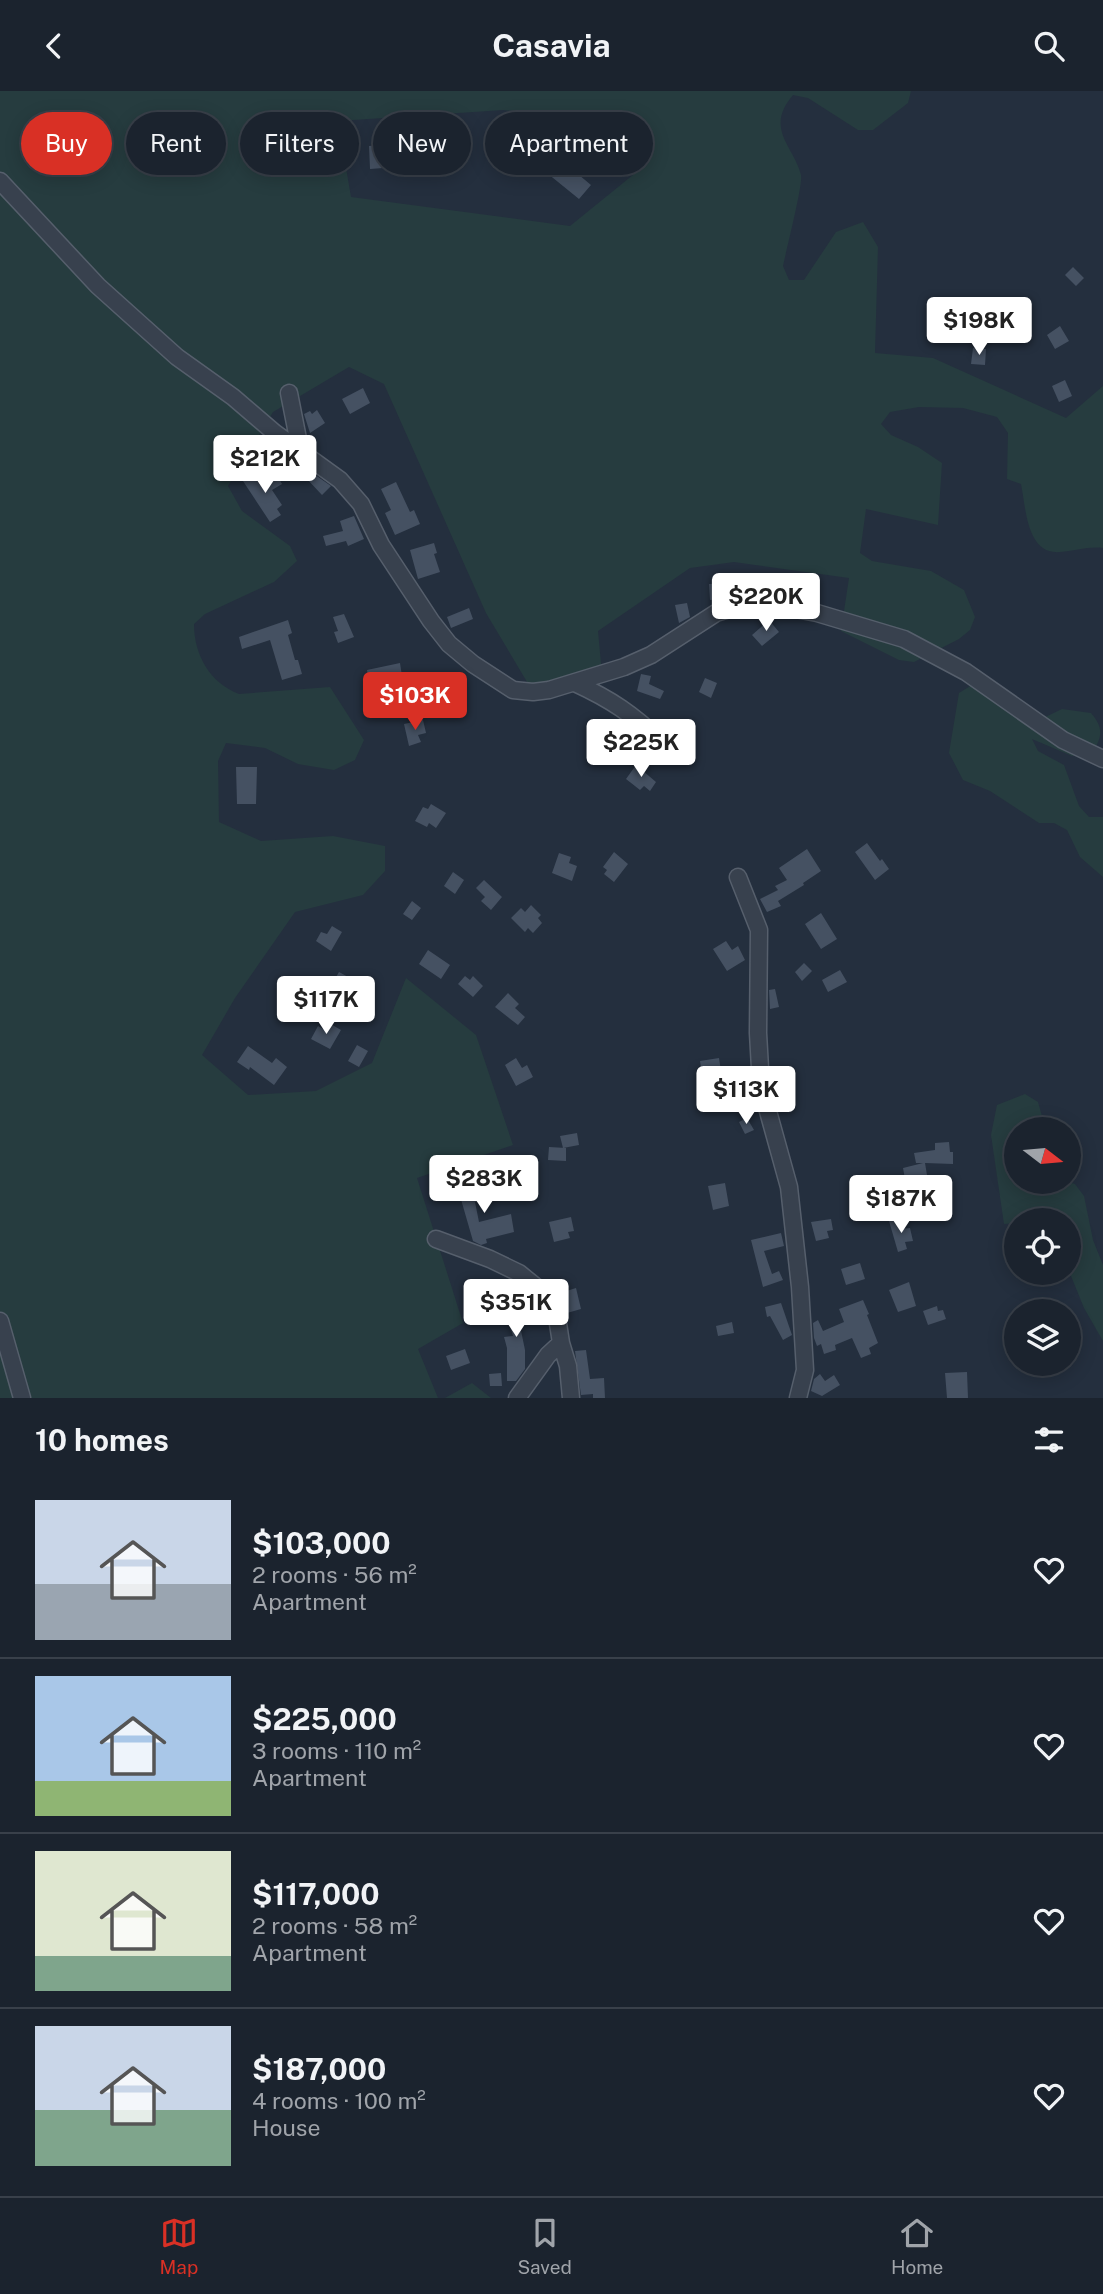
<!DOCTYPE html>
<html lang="en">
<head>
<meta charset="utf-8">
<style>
  :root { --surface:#1b232e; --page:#242b36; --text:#f1f3f6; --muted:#a0a4aa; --line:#39404a; --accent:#d93025 }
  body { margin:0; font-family:"Public Sans",sans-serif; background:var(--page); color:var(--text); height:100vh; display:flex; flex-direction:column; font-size:26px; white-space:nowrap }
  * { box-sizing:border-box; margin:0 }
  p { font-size:23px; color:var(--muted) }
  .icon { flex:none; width:38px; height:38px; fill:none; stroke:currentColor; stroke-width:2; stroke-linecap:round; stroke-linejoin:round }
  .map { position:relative; height:1307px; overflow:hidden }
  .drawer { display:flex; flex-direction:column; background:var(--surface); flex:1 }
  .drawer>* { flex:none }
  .hud { position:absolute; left:21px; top:21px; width:700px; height:63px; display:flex; gap:14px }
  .needle { width:46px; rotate:106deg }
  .controls { position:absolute; left:1004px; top:1026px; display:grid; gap:14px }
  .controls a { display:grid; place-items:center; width:77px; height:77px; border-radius:50%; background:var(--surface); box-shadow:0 4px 18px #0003,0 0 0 2px var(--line); font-size:35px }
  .price { position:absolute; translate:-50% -60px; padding:0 16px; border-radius:7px; background:#fff; color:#222; font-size:23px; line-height:46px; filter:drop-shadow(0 2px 4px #0008) }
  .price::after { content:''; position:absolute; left:50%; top:42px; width:21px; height:16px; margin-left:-10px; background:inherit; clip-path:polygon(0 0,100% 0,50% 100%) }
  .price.on { background:var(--accent); color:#fff }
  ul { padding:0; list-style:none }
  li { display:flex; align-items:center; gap:21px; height:175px; padding:0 35px }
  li+li { border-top:2px solid var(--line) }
  li span { display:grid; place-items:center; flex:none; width:196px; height:140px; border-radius:0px; color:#555 }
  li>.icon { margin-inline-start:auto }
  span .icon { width:84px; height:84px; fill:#fffc; stroke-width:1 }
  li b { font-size:30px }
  h2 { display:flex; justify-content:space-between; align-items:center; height:84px; padding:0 35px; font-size:30px }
  .pill { padding:0 24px; border-radius:32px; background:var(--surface); box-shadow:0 4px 18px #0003,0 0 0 2px var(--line); font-size:24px; line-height:63px }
  .pill.on { background:var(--accent); color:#fff }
  header { display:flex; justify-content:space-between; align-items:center; height:91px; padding:0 35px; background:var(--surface); font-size:32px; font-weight:700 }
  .tabs { display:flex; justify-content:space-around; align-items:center; height:98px; border-top:2px solid var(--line); background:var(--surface); font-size:19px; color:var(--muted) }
  .tabs a { display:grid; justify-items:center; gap:4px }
  .tabs .on { color:var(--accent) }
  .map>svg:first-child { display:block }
  .green { fill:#263c3f; fill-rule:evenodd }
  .building { fill:#455162 }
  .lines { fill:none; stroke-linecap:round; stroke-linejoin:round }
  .minor-casing { stroke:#565f6c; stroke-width:19 }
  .minor { stroke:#38414e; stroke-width:16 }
</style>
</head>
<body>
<header><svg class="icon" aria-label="back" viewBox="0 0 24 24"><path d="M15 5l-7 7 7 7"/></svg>Casavia<svg class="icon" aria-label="search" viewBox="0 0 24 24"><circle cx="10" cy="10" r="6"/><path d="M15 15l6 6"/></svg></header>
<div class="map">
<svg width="1103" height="1307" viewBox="0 0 1103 1307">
  <rect width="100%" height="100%" fill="#242f3e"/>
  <path class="green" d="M 0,0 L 911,0 L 908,12 L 873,39 L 858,39 L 808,7 L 793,4 C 764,38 794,55 801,84 C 803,94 786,160 783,175 L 789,189 L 804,189 L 836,141 L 863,131 L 878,156 L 875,262 L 933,267 L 1066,327 L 1103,295 L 1103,457 C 1089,455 1074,460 1060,461 C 1026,464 1026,416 1021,393 L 1007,388 L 1008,342 L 997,326 L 963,317 L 919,316 L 890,321 L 881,333 L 891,344 L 918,356 L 942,372 L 938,434 L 866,418 L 860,462 L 872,470 L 931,480 L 964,499 L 975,526 L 970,539 L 959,548 L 914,571 L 899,569 L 841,540 L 849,487 L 734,471 L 690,477 L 598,540 L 602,583 L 533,601 L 486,522 L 384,293 L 349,276 L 273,321 L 228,395 L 242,420 L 290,455 L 297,470 L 274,491 L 205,523 L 194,533 C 194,564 210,592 239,603 L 330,596 L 364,649 L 355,669 L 334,679 L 298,673 L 265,657 L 226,652 L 218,670 L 219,731 L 261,750 L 333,745 L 385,755 L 385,780 L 363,804 L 295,821 L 235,907 L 202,964 L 248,1004 L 316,1000 L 372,972 L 406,887 L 476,944 L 513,1054 L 417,1087 L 463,1232 L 418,1258 L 438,1307 L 0,1307 ZM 503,19 L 628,32 L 644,75 L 570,135 L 351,106 L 338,30 Z
    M 972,594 L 1035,631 L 1062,618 L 1091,622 C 1103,636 1103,645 1093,660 L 1072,665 L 1032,648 L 1038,660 L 1064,674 L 1079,715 L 1089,726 L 1103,726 L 1103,786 L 1080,766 L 1067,739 L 1054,732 L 1039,732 L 990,700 L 963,689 L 949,662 L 959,602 Z
    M 1025,1003 L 1038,1011 L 1042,1025 L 1042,1038 L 1017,1038 L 1017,1090 L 1066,1090 L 1075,1093 L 1084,1105 L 1093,1149 L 1103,1174 L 1103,1250 L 1084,1217 L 1069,1180 L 1069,1129 L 1017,1129 L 1017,1132 L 1004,1133 L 991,1044 L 997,1014 Z
    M 472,1292 L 491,1307 L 445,1307 Z"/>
  <path class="building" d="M 408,52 L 410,75 L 370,78 L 369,55 Z
    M 441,57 L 451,60 L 450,63 L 455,65 L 451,80 L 430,74 L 434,59 L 440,60 Z
    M 554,63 L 591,94 L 579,108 L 542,78 Z
    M 1073,176 L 1084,187 L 1076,195 L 1065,184 Z
    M 1060,235 L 1069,250 L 1055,258 L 1047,244 Z
    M 973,257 L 986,258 L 985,274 L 971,273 Z
    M 1065,289 L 1072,305 L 1059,311 L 1052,295 Z
    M 363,297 L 370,312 L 350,323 L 342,308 Z
    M 317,319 L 325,332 L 310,342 L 304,323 L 310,320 L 312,323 Z
    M 252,380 L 260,394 L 277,384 L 282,393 L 272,399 L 282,414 L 277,418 L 281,424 L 270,431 L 241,387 Z
    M 311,381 L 331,395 L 322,404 L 306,387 Z
    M 396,391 L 410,421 L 414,419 L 420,433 L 395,444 L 385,422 L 391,419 L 381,398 Z
    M 354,425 L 364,448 L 348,455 L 346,450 L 326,455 L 323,445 L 343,440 L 340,430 Z
    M 434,452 L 437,462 L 434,463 L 440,481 L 418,488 L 410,459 Z
    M 733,485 L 760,490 L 758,505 L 725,499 L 725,508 L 710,509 L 709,493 L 733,492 Z
    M 687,512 L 690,526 L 679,532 L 675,514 Z
    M 469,517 L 473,528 L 451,537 L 447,526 Z
    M 344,523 L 354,546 L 338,552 L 334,541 L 338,540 L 333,526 Z
    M 288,529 L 292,542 L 288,544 L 295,569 L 298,569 L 302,583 L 282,589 L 270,549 L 242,558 L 239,546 Z
    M 769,529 L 779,541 L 762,555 L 752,544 Z
    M 400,572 L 402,585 L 399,585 L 405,613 L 400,614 L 401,620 L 376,625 L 367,579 Z
    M 641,583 L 651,585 L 649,593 L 664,600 L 660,608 L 637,600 Z
    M 705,587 L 717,592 L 711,607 L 699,601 Z
    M 423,629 L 426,642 L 418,644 L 421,651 L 409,655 L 404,633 Z
    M 636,674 L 656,691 L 650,700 L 644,695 L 640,699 L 626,688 Z
    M 236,676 L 257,676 L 256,713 L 237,713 Z
    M 431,713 L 446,722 L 436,737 L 429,732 L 427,736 L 415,730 L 423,716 L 428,718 Z
    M 867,752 L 880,770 L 882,768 L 889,778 L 875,789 L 855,761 Z
    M 807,758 L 821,780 L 803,792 L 804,794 L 778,810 L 781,815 L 767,821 L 760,808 L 778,799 L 775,795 L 787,789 L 779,777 Z
    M 614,761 L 628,773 L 614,791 L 604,783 L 607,779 L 603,776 Z
    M 559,762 L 571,766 L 569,772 L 577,775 L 572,790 L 552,782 Z
    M 453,781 L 464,789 L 455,803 L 444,795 Z
    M 484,789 L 502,806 L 491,819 L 481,810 L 485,806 L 476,797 Z
    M 412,810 L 421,817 L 412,829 L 403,823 Z
    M 531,814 L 541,824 L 538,827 L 542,832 L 533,842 L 528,837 L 525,841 L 511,827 L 521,817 L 525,821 Z
    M 821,822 L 837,848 L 821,858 L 805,833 Z
    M 332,835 L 342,841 L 331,860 L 316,850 L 321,841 L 327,843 Z
    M 726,850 L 732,859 L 738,855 L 745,869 L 727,880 L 713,858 Z
    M 428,859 L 450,874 L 441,888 L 419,873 Z
    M 804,872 L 812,880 L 802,890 L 795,881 Z
    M 840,879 L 847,891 L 828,901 L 822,889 Z
    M 339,881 L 350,887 L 343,904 L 332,917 L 323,909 L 334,894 L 332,893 Z
    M 465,885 L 470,889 L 473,885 L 483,895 L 473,906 L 458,893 Z
    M 775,898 L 779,916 L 770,918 L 769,899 Z
    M 508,902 L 519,913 L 515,917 L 525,926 L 518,934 L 495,916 Z
    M 329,932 L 341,939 L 330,958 L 311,948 L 318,935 L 325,939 Z
    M 357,954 L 368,960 L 359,976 L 348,970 Z
    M 248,955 L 272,972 L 276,967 L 287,976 L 274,994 L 250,976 L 249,979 L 237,971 Z
    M 516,967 L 522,977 L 527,974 L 533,986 L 516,995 L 505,974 Z
    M 719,967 L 721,980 L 702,983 L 700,970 Z
    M 747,1027 L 754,1039 L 745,1043 L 739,1031 Z
    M 577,1042 L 579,1054 L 563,1057 L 560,1045 Z
    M 949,1051 L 950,1061 L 953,1061 L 953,1073 L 925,1072 L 927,1084 L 922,1085 L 924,1096 L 907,1099 L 903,1077 L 923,1072 L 916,1072 L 914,1062 L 935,1059 L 935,1052 Z
    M 549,1056 L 566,1057 L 566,1070 L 548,1069 Z
    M 515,1080 L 519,1092 L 505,1096 L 501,1085 Z
    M 725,1092 L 729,1115 L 713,1119 L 708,1095 Z
    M 477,1093 L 479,1099 L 497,1094 L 500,1105 L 475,1111 L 479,1131 L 511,1123 L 514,1141 L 486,1148 L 487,1152 L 481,1154 L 473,1150 L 458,1098 Z
    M 571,1126 L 574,1140 L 568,1141 L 570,1147 L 554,1151 L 549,1131 Z
    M 831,1128 L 833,1139 L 827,1140 L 829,1147 L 816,1150 L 811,1131 Z
    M 897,1128 L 901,1138 L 910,1137 L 913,1150 L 905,1151 L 907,1158 L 898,1161 L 889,1130 Z
    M 781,1142 L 784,1155 L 764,1160 L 772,1183 L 779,1180 L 783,1189 L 763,1196 L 751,1149 Z
    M 860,1172 L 865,1188 L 846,1194 L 841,1178 Z
    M 909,1191 L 916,1215 L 898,1221 L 889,1199 Z
    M 576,1197 L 581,1218 L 567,1222 L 557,1203 Z
    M 523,1206 L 529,1227 L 519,1230 L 525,1259 L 525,1278 L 516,1290 L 507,1290 L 507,1257 L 504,1246 L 513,1245 L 503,1212 Z
    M 863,1209 L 869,1223 L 867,1224 L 878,1252 L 869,1257 L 871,1263 L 861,1267 L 852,1247 L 835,1254 L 836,1259 L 824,1263 L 821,1253 L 817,1255 L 814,1247 L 813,1232 L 818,1229 L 823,1240 L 844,1231 L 839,1218 Z
    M 781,1212 L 792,1244 L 783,1249 L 770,1225 L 767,1226 L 765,1216 Z
    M 937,1215 L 938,1220 L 943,1219 L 946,1228 L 928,1234 L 923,1220 Z
    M 732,1231 L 734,1242 L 718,1245 L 716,1235 Z
    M 465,1258 L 470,1272 L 451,1279 L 446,1265 Z
    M 586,1259 L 590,1288 L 604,1287 L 605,1307 L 593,1307 L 593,1303 L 581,1304 L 575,1260 Z
    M 967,1281 L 968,1307 L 947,1307 L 945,1282 Z
    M 501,1282 L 502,1295 L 490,1295 L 489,1283 Z
    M 820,1283 L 825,1290 L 834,1284 L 840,1294 L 822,1305 L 811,1300 L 814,1288 Z"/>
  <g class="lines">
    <g class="minor-casing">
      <path id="minor" d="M 0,90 L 98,195 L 177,266 L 233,306 L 275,342 L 340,389 L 361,413 L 381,454 L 431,530 L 449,553 L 473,573 L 513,599 L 533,601 L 549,599 L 624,576 L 651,564 L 716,522 L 733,517 L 785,516 L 817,522 L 904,548 L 966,581 L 1063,649 L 1103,668
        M 289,302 L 300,358
        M 575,592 C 612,609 632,623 662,651
        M 738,786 L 759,839 L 758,942 L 761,995 L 789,1096 L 800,1196 L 805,1279 L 798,1307
        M 436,1148 L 490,1168 L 519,1182 L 545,1203 L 557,1226 L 561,1252 L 568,1275 L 571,1307
        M 0,1230 L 22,1307
        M 517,1307 L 548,1264 L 561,1252"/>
    </g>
    <use href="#minor" class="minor"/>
  </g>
</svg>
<div class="controls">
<a><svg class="needle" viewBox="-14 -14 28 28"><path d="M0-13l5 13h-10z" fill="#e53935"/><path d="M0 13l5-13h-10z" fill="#a0a4aa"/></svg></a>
<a><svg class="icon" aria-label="locate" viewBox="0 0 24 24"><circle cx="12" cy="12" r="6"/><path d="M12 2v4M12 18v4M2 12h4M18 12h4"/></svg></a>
<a><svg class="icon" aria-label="layers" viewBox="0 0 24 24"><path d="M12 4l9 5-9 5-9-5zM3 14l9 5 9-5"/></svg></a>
</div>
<b class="price" style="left:979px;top:266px">$198K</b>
<b class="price" style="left:265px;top:404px">$212K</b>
<b class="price" style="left:766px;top:542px">$220K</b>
<b class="price on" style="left:415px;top:641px">$103K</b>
<b class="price" style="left:641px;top:688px">$225K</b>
<b class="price" style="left:326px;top:945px">$117K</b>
<b class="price" style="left:746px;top:1035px">$113K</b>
<b class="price" style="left:484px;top:1124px">$283K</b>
<b class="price" style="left:901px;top:1144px">$187K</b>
<b class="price" style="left:516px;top:1248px">$351K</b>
<div class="hud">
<a class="pill on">Buy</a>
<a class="pill">Rent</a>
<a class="pill">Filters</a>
<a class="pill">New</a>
<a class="pill">Apartment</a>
</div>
</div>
<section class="drawer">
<h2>10 homes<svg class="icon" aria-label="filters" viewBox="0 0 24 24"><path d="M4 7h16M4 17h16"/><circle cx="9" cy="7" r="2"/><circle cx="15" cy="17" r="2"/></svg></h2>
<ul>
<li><span style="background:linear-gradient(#c9d6e8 60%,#9aa5b1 0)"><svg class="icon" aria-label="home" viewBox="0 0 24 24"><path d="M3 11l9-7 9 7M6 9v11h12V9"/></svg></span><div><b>$103,000</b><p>2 rooms · 56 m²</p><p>Apartment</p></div><svg class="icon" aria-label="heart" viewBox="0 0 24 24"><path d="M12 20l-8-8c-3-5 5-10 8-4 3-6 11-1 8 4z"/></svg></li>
<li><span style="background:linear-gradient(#a9c7e8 75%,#8fb573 0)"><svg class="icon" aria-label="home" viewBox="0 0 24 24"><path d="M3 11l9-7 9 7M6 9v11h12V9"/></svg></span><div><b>$225,000</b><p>3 rooms · 110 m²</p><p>Apartment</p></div><svg class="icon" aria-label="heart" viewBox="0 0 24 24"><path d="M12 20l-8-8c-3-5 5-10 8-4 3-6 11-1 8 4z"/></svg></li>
<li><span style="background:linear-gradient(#dfe7d0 75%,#7fa58c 0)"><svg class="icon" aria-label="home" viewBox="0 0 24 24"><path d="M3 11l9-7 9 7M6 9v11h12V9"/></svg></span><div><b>$117,000</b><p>2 rooms · 58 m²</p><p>Apartment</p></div><svg class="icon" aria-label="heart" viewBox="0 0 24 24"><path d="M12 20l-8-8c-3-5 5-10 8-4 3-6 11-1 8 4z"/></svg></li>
<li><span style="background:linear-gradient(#c9d6e8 60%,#7fa58c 0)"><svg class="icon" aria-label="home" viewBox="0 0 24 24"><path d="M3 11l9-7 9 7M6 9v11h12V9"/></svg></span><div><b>$187,000</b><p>4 rooms · 100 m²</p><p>House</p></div><svg class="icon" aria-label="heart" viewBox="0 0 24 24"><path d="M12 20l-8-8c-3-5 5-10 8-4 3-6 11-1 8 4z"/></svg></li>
</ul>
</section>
<nav class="tabs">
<a class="on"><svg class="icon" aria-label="map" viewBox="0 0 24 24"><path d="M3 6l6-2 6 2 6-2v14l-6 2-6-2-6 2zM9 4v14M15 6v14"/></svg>Map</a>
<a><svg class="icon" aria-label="saved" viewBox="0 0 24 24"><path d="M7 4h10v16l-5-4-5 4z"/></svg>Saved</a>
<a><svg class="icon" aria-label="home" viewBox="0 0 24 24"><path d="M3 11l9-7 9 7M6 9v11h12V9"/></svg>Home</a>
</nav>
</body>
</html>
